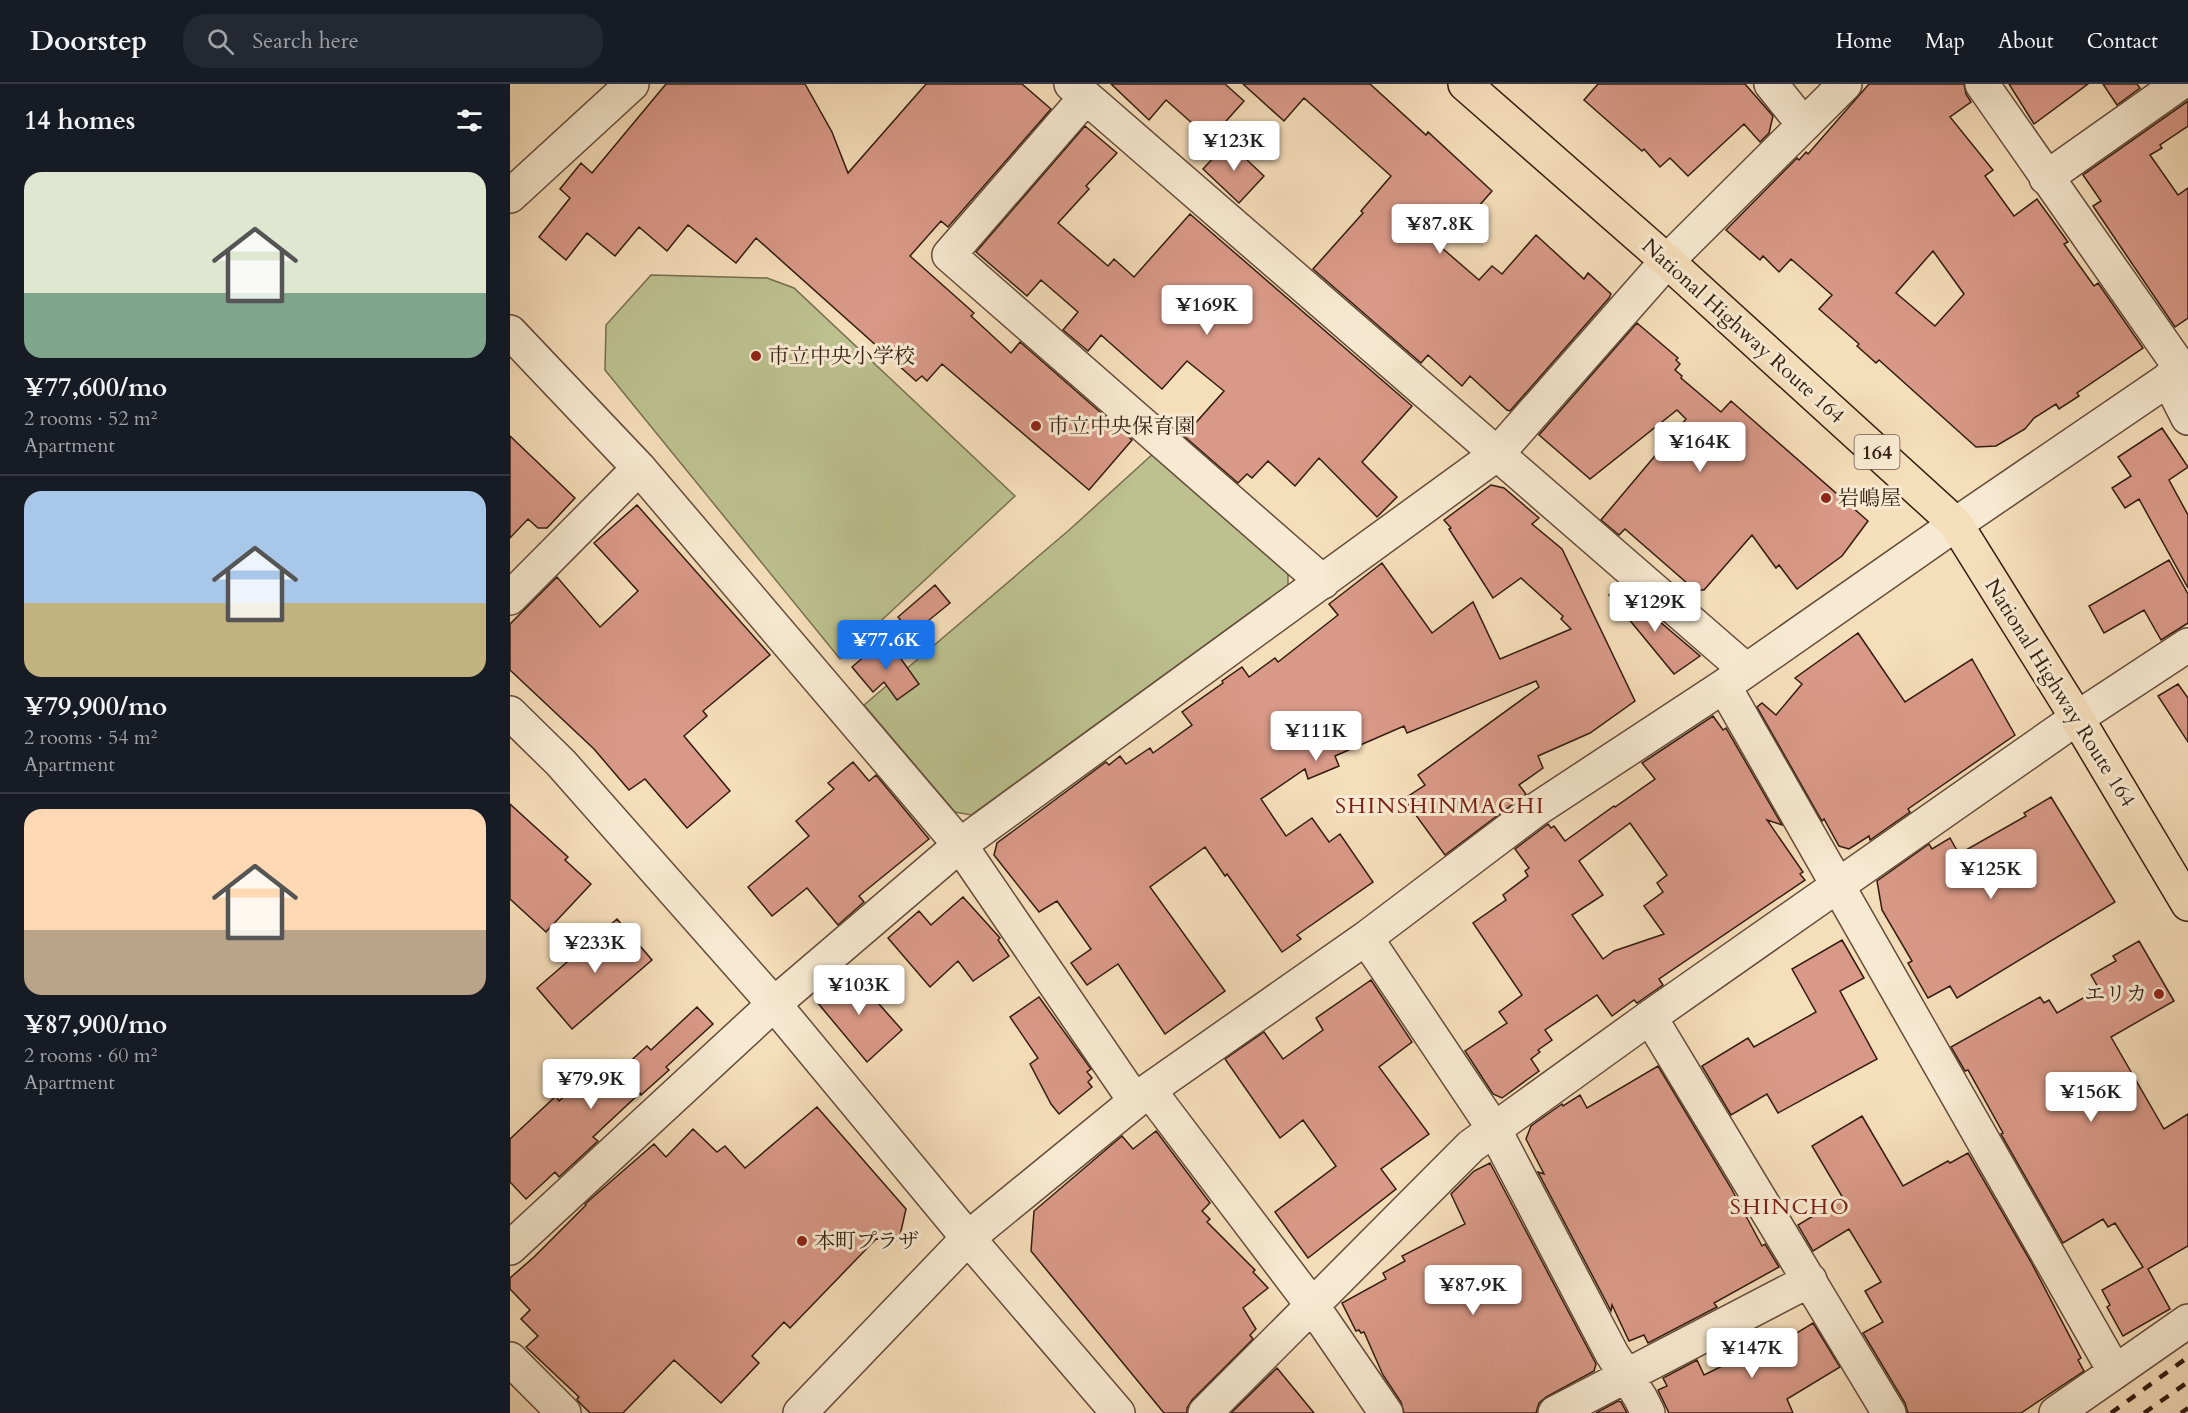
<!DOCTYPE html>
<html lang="en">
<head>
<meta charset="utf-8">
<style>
  :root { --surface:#171b24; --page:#242831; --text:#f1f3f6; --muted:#9ea1a6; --line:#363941; --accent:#1a73e8 }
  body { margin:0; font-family:Cardo,"Noto Serif JP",serif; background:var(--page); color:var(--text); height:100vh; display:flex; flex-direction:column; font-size:22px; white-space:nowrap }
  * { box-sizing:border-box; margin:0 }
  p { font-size:20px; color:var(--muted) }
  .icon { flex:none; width:33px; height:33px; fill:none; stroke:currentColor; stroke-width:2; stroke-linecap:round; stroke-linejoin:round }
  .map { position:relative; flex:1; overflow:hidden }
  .sheet { display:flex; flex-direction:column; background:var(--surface); width:510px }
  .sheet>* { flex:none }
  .price { position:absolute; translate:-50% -51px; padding:0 14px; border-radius:6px; background:#fff; color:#222; font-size:20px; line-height:39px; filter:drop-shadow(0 2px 3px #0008) }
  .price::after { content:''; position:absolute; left:50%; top:36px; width:18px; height:14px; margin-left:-9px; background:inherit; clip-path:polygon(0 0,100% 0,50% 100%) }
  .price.active { background:var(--accent); color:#fff }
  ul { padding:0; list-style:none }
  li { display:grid; align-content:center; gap:12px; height:318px; padding:0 24px }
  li+li { border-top:2px solid var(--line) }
  li span { display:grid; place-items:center; height:186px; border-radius:18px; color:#555 }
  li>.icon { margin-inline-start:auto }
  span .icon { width:108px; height:108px; fill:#fffc; stroke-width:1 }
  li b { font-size:26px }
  h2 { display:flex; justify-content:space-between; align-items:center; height:72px; padding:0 24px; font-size:26px }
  header { display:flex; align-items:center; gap:36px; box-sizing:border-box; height:84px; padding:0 30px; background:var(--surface); border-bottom:2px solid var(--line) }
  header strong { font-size:28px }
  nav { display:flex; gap:33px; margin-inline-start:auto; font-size:21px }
  .search { width:420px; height:54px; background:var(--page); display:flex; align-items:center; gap:15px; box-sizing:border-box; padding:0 21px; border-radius:24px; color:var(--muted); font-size:22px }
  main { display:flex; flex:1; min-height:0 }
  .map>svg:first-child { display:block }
  .green { fill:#bcc18f; stroke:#786e4f; stroke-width:1.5 }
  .building { fill:#d99988; stroke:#331c0f; stroke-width:1.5; fill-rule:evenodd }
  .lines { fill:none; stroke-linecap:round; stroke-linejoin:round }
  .minor-casing { stroke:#644c3a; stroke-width:36 }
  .highway-casing { stroke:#331c0f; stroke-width:36 }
  .minor { stroke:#f8ead2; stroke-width:33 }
  .highway { stroke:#f5deba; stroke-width:33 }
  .rail { stroke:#331c0f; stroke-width:4.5; stroke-dasharray:10 10; stroke-linecap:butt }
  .poi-dot { fill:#8f2418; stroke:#f8ead2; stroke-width:2 }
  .labels { text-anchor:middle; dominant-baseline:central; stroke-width:6; stroke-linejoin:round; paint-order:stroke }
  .shield { fill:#f8ead2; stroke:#6e5a4a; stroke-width:1.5 }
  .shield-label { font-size:20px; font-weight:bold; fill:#331c0f }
  .street-label { font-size:21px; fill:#331c0f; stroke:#f8ead2 }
  .poi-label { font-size:21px; fill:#331c0f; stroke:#f8ead2; text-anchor:start }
  .neighbourhood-label { font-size:22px; letter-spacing:1.5px; fill:#7a1f14; stroke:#f8ead2 }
</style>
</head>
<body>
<header>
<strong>Doorstep</strong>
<div class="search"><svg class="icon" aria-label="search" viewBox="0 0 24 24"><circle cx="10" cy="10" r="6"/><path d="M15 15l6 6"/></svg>Search here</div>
<nav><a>Home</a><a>Map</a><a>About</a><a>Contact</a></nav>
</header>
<main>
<section class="sheet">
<h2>14 homes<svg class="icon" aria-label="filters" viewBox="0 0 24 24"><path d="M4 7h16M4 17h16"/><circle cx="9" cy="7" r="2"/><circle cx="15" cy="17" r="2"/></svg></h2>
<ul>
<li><span style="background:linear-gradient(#dfe7d0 65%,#7fa58c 0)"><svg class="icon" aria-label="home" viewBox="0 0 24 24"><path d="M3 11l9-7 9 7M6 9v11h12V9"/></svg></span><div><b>¥77,600/mo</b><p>2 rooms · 52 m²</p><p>Apartment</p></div></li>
<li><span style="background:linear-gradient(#a9c7e8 60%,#c2b280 0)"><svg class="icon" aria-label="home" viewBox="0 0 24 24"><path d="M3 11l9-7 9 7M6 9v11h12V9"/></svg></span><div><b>¥79,900/mo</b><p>2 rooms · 54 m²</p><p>Apartment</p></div></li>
<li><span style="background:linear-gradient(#ffd9b3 65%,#b9a48a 0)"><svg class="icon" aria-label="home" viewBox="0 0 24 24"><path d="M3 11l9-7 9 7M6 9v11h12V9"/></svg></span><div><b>¥87,900/mo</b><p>2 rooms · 60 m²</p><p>Apartment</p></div></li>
</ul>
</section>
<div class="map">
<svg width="1678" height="1329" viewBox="0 0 1678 1329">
  <rect width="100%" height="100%" fill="#f5deba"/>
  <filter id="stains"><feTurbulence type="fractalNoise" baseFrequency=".00333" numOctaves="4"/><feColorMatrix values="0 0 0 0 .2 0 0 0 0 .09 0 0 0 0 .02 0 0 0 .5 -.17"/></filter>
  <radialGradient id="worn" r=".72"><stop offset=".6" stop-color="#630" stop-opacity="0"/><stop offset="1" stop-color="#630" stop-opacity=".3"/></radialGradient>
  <path class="green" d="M 141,191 L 257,194 L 284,204 L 505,412 L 330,575 L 95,286 L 96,241 Z
    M 645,368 L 778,484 L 778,501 L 461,731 L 445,728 L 354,621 L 558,447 Z"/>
  <path class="building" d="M 156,0 L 295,0 L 322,48 L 338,89 L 416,0 L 512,0 L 541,25 L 438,143 L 431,137 L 400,172 L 464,229 L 461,232 L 501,269 L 510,258 L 622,356 L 579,406 L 432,280 L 417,297 L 412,292 L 406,297 L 246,154 L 226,179 L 178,141 L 157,167 L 129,143 L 105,172 L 77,149 L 56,176 L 29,153 L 60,114 L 50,105 L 71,79 L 82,89 Z
    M 601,0 L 715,0 L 734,17 L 700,55 L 656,16 L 639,36 Z
    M 733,0 L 860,0 L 916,51 L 918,48 L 982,107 L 932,164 L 969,196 L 982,182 L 992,190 L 1026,151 L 1074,195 L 1078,189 L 1101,210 L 1099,214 L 1000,327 L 997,326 L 960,292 L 952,302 L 918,271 L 911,279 L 803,185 L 853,129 L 851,127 L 881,92 L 794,14 L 774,37 Z
    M 1088,0 L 1235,0 L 1263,32 L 1259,49 L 1250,58 L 1234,40 L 1178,92 L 1160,74 L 1150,83 L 1134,65 L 1132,67 L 1074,16 Z
    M 1359,0 L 1454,0 L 1456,10 L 1461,18 L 1440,33 L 1483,86 L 1475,92 L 1504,132 L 1527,115 L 1558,158 L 1554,160 L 1584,202 L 1588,199 L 1633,264 L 1567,309 L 1569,312 L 1549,325 L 1546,320 L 1524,334 L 1515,345 L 1486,362 L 1466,363 L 1369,276 L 1366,279 L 1347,262 L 1349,260 L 1309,225 L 1322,211 L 1281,175 L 1269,188 L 1253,172 L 1250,176 L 1216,146 L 1287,74 L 1289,76 L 1296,68 L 1298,70 ZM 1423,167 L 1454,210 L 1425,242 L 1386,209 Z
    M 1499,0 L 1578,0 L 1524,40 Z
    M 1593,0 L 1627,0 L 1630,4 L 1607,21 Z
    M 1678,17 L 1678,42 L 1650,61 L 1652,64 L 1640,71 L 1668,111 L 1678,104 L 1678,234 L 1665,243 L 1583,122 L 1591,117 L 1573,91 Z
    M 575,42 L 607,69 L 576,102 L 579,105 L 548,139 L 598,182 L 604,175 L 624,193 L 680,130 L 902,322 L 852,378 L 887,413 L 867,433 L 809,374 L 785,402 L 758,377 L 742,394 L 737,390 L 728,399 L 674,352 L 714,307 L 677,277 L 652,305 L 591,251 L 578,267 L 553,246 L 568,228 L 531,196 L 517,212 L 466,168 Z
    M 718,58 L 754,92 L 729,119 L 693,85 Z
    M 1127,239 L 1168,274 L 1166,276 L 1170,280 L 1165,286 L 1172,292 L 1171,294 L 1211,328 L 1221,317 L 1358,437 L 1332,472 L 1287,505 L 1269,481 L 1266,484 L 1242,451 L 1194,506 L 1185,506 L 1115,445 L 1109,451 L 1091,436 L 1176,335 L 1167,326 L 1080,395 L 1029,351 Z
    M 1652,344 L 1678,383 L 1659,396 L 1678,431 L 1678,504 L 1629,415 L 1615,424 L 1602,404 L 1621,392 L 1608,373 Z
    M 0,352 L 65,414 L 37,444 L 28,444 L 18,435 L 0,454 Z
    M 981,401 L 994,404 L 1029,434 L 1022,440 L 1052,465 L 1125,617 L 1080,649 L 1028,672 L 1033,684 L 1009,701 L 1016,710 L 935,771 L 894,715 L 915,701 L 908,691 L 1029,603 L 1026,597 L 897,649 L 894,642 L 825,672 L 829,682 L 798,695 L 795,685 L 751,715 L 776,752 L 802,734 L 819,758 L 830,750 L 863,798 L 787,851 L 791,855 L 772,868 L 717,790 L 715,792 L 695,763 L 640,803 L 715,907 L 655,950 L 608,880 L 577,901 L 561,879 L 581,865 L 547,817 L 529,828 L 484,771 L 487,759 L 596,678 L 599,681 L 610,672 L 616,680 L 640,664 L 643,669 L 682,641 L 672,628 L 713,599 L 712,597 L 732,583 L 739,593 L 765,574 L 768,578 L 828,531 L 819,520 L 872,479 L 922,549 L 963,518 L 990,575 L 1061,545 L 1051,535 L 1053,532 L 1011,494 L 983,514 L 939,445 L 941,444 L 934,436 Z
    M 127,421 L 260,571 L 193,627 L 197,632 L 174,652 L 220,707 L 177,744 L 135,695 L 119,706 L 84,665 L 0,586 L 0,540 L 47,493 L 90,543 L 128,507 L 84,459 Z
    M 1659,476 L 1678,510 L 1678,539 L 1651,556 L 1634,526 L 1594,549 L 1579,522 Z
    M 425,501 L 440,519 L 402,550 L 388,533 Z
    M 1108,502 L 1190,572 L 1164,590 L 1099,511 Z
    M 1348,549 L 1395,618 L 1462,575 L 1505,651 L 1411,716 L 1398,725 L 1400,728 L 1360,756 L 1359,752 L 1339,765 L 1329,762 L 1314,735 L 1312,737 L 1247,623 L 1252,619 L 1266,631 L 1292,600 L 1285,594 Z
    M 376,554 L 409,600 L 387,616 L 374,598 L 363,608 L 342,583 Z
    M 1668,600 L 1678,614 L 1678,658 L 1648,612 Z
    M 1203,632 L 1213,646 L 1216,644 L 1272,741 L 1257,736 L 1293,788 L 1290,790 L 1295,796 L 1149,895 L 1153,901 L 1127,919 L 1124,916 L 1102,932 L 1087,911 L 1035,946 L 1042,956 L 1028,966 L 1030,968 L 1021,975 L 1029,987 L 992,1014 L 983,1010 L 955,967 L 997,939 L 989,928 L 1012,911 L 963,839 L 996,816 L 993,811 L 1018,792 L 1015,787 L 1019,784 L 1005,765 L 1038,740 L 1041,744 L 1044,742 L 1055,757 L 1104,722 L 1105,723 L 1145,695 L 1132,679 ZM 1120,739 L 1157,791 L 1147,799 L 1153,808 L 1134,822 L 1154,850 L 1104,867 L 1093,875 L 1062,831 L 1093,811 L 1069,777 Z
    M 343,678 L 359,697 L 366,691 L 419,755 L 349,812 L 354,818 L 328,841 L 297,804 L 262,832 L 238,803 L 299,752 L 286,737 L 324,705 L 318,699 Z
    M 1541,713 L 1605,818 L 1447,914 L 1440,902 L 1418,914 L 1398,879 L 1402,877 L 1372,826 L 1367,797 L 1419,760 L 1422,765 L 1440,754 L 1449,770 L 1516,732 L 1514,729 Z
    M 0,720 L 58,773 L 55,776 L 81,800 L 36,848 L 0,815 Z
    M 453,813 L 490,854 L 488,856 L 499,872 L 463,897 L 448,877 L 420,903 L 378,854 L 409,827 L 421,841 Z
    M 107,835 L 142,876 L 62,945 L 27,904 Z
    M 1332,856 L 1354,894 L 1330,907 L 1367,975 L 1268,1029 L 1257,1010 L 1221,1031 L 1192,982 L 1238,954 L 1244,963 L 1306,928 L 1282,885 Z
    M 1629,857 L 1664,917 L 1601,953 L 1654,1045 L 1678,1030 L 1678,1162 L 1638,1185 L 1660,1225 L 1613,1252 L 1597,1223 L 1600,1221 L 1592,1206 L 1633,1183 L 1605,1139 L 1598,1143 L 1593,1135 L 1553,1159 L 1491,1050 L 1493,1049 L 1458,986 L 1455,987 L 1441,963 L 1530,913 L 1534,919 L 1539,916 L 1547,929 L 1589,905 L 1581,891 L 1606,877 L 1603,872 Z
    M 339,886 L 392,946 L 357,978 L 307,918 L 320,907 L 318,904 Z
    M 861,896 L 902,958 L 869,983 L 919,1050 L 871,1085 L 886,1105 L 798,1174 L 765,1128 L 826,1082 L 793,1036 L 770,1054 L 715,975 L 754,948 L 773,975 L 813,946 L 806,934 Z
    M 529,913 L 581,985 L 577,988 L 582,994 L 578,998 L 582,1003 L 549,1030 L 541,1020 L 520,980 L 528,974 L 500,933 Z
    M 187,923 L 203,940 L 156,983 L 159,986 L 131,1011 L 130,1009 L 83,1053 L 88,1057 L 49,1093 L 45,1088 L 16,1115 L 0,1098 L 0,1055 L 46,1012 L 49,1017 L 80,988 L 93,1002 L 137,962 L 141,966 Z
    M 1148,982 L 1221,1104 L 1252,1162 L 1255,1160 L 1269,1183 L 1204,1219 L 1207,1223 L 1138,1259 L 1134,1251 L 1119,1257 L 1102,1221 L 1101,1227 L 1028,1088 L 1034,1090 L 1016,1055 L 1021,1042 L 1052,1020 L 1053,1022 L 1070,1011 L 1077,1024 Z
    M 307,1023 L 396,1125 L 389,1156 L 366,1155 L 280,1244 L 274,1238 L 242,1272 L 249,1279 L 211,1319 L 164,1276 L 113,1329 L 80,1329 L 68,1317 L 67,1315 L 69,1313 L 16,1263 L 28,1252 L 11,1235 L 20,1226 L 0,1205 L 0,1194 L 24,1173 L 76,1121 L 75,1120 L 144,1060 L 156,1073 L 183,1045 L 207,1068 L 215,1062 L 235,1084 Z
    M 1352,1032 L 1393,1102 L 1438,1077 L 1440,1079 L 1458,1069 L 1521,1178 L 1571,1274 L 1568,1276 L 1574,1287 L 1511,1329 L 1398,1329 L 1395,1319 L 1353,1249 L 1373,1238 L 1355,1207 L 1371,1198 L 1339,1145 L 1303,1167 L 1288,1141 L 1333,1114 L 1302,1062 Z
    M 646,1047 L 700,1119 L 692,1127 L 700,1135 L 697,1138 L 745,1186 L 743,1188 L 758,1204 L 733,1224 L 746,1245 L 740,1251 L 743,1255 L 682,1316 L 677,1324 L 677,1329 L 654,1329 L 521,1167 L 524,1127 L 612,1052 L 623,1065 Z
    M 980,1079 L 1086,1280 L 1084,1287 L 1036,1313 L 1029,1319 L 1026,1329 L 894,1329 L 891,1318 L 873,1291 L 854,1248 L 851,1249 L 849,1246 L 846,1247 L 832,1219 L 876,1195 L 873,1189 L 895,1177 L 892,1172 L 955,1140 L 941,1110 L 964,1087 Z
    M 1303,1239 L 1330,1283 L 1277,1315 L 1283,1329 L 1159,1329 L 1148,1306 L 1157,1302 L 1153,1294 L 1187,1276 L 1194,1291 L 1251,1263 L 1254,1269 Z
    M 767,1284 L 804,1329 L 721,1329 Z
    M 1108,1317 L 1111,1318 L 1117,1329 L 1086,1329 Z"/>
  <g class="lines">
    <g class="minor-casing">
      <path id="minor" d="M 561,0 L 1236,586
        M 1261,0 L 1294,41
        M 1472,0 L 1672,286
        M 576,13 L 439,171 L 813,498
        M 1536,94 L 1669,0
        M 0,112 L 122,0
        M 0,248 L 129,384 L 450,761 L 625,1017
        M 1658,295 L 1678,334
        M 0,514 L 129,384
        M 1214,602 L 1605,1288
        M 0,629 L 51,679 L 264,920 L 458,1154 L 608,1329
        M 856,854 L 984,1045 L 1102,1270 L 1130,1313 L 1138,1329
        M 1140,933 L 1379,1329
        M 639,1006 L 802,1221 L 876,1329
        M 0,1164 L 264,920 L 450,761 L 987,370 L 1157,177 L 1335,0
        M 0,1275 L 54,1329
        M 290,1329 L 458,1154 L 639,1006 L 856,854 L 1024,727 L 1214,602 L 1446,440 L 1678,282
        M 695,1329 L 961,1062 L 1140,933 L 1567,634 L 1678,561
        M 1045,1329 L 1300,1196
        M 1546,1329 L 1678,1237"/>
    </g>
    <g class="highway-casing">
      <path id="highway" d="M 955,0 L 1157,177 L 1446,440 L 1567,634 L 1678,820"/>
    </g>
    <use href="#minor" class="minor"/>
    <use href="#highway" class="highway"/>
    <path class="rail" d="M 1601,1329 L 1678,1273
      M 1634,1329 L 1678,1298
      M 1671,1329 L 1678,1324"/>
  </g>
  <g class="poi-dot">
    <circle cx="246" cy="272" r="6"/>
    <circle cx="526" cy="342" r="6"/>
    <circle cx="1316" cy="414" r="6"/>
    <circle cx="1649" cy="910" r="6"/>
    <circle cx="292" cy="1157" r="6"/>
  </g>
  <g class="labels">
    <rect class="shield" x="1344.5" y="351" width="45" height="34" rx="4.5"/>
    <g class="shield-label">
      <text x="1367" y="368">164</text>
    </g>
    <g class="street-label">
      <text transform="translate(1233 247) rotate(42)">National Highway Route 164</text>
      <text transform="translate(1550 609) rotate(58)">National Highway Route 164</text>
    </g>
    <g class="poi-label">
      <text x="258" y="272">市立中央小学校</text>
      <text x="538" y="342">市立中央保育園</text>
      <text x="1328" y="414">岩嶋屋</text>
      <text x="1637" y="910" text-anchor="end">エリカ</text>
      <text x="304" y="1157">本町プラザ</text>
    </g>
    <g class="neighbourhood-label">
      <text x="930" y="722">SHINSHINMACHI</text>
      <text x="1280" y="1123">SHINCHO</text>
    </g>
  </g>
  <rect width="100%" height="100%" filter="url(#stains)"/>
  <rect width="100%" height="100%" fill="url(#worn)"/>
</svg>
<b class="price" style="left:724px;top:88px">¥123K</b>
<b class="price" style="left:930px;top:171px">¥87.8K</b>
<b class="price" style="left:697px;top:252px">¥169K</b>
<b class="price" style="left:1190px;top:389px">¥164K</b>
<b class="price" style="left:1145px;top:549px">¥129K</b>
<b class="price active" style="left:376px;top:587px">¥77.6K</b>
<b class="price" style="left:806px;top:678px">¥111K</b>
<b class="price" style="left:1481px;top:816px">¥125K</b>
<b class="price" style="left:85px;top:890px">¥233K</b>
<b class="price" style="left:349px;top:932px">¥103K</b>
<b class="price" style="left:81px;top:1026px">¥79.9K</b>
<b class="price" style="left:1581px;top:1039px">¥156K</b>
<b class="price" style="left:963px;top:1232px">¥87.9K</b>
<b class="price" style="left:1242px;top:1295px">¥147K</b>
</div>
</main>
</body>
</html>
